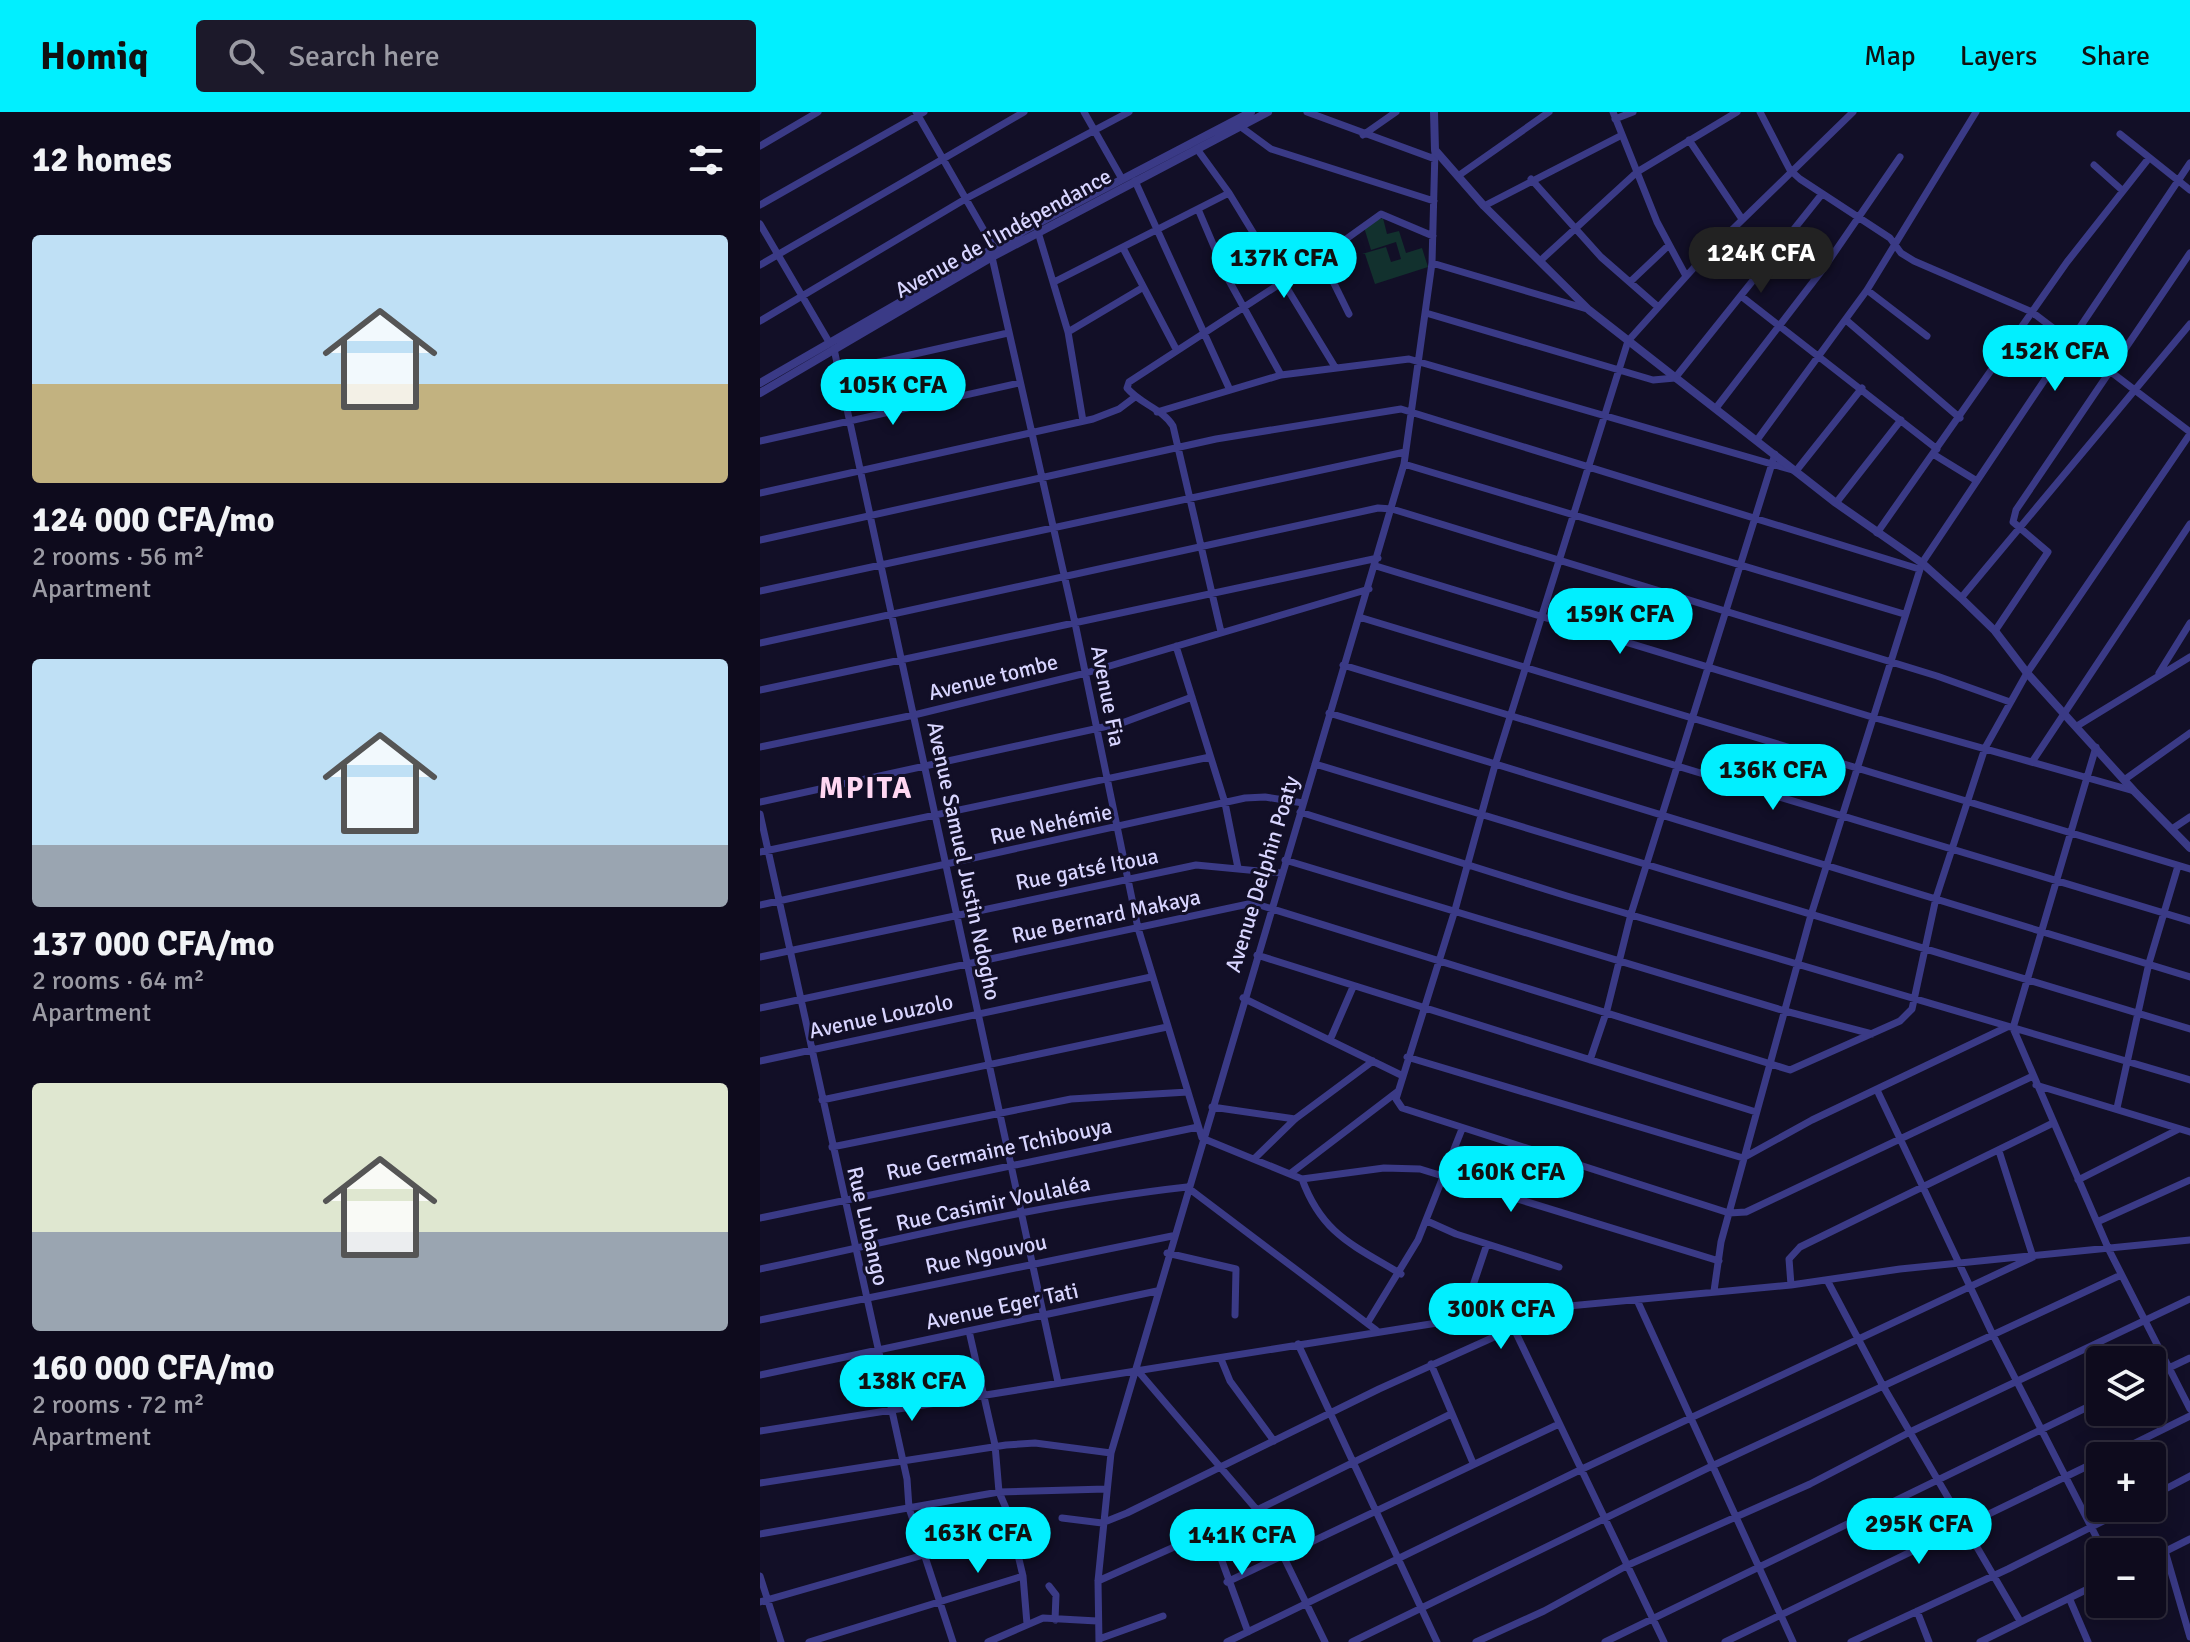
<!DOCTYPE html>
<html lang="en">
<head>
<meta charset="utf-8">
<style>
  :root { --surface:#0e0b1d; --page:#1c192a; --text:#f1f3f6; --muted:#9b9ba4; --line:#2e2b3b; --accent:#01efff }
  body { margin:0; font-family:Signika,sans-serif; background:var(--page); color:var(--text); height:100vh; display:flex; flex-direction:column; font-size:30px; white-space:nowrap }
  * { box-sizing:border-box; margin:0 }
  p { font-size:26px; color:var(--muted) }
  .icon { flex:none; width:44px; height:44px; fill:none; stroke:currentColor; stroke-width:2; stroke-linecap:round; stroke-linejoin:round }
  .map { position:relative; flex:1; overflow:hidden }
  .sheet { display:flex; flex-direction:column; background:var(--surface); width:760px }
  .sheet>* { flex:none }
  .fabs { position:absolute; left:1326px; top:1234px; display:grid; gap:16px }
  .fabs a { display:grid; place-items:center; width:80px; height:80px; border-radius:8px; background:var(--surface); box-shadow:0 4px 20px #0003,0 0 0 2px var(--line); font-size:40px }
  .price { position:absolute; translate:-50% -68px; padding:0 18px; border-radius:28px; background:var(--accent); color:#111; font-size:26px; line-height:52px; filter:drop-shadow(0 2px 4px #0008) }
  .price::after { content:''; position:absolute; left:50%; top:48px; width:24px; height:18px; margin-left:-12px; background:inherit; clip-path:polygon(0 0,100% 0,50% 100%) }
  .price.active { background:#222; color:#fff }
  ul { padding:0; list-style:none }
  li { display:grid; align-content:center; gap:16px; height:424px; padding:0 32px }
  li span { display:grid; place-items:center; height:248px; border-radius:8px; color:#555 }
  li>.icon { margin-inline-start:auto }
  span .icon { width:144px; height:144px; fill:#fffc; stroke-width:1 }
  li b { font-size:34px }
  h2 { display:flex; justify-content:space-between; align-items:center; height:96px; padding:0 32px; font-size:34px }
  header { display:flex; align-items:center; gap:48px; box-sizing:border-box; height:112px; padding:0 40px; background:var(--accent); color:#111 }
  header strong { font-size:38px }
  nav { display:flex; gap:44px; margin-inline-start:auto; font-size:28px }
  .search { width:560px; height:72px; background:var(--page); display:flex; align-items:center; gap:20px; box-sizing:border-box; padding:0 28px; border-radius:8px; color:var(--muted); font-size:30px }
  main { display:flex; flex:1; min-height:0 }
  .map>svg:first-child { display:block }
  .green { fill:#12312e }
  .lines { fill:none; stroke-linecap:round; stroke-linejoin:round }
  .minor { stroke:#3a3a86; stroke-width:7 }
  .tertiary { stroke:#3a3a86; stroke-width:8 }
  .labels { text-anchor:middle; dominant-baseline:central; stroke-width:6; stroke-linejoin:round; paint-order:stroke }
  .street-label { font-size:22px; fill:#d8d5ff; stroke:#120f27 }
  .district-label { font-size:30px; font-weight:bold; letter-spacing:2px; fill:#ffd7f2; stroke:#120f27 }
</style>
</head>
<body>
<header>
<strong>Homiq</strong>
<div class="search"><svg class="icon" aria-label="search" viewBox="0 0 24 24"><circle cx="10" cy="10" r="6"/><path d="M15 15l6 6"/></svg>Search here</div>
<nav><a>Map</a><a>Layers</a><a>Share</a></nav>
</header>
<main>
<section class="sheet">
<h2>12 homes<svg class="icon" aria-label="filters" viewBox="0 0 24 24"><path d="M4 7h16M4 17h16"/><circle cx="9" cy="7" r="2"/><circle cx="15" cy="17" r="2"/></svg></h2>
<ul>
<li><span style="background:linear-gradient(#bfe0f5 60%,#c2b280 0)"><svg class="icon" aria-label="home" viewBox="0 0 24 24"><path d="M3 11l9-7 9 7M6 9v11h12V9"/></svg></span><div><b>124 000 CFA/mo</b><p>2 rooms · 56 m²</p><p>Apartment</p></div></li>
<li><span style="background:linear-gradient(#bfe0f5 75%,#9aa5b1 0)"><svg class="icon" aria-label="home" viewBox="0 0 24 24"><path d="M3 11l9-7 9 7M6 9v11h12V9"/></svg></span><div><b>137 000 CFA/mo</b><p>2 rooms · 64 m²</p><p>Apartment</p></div></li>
<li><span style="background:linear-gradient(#dfe7d0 60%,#9aa5b1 0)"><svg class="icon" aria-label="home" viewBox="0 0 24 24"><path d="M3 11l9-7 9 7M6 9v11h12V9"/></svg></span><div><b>160 000 CFA/mo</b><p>2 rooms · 72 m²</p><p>Apartment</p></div></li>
</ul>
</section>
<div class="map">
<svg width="1430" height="1530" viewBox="0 0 1430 1530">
  <rect width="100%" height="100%" fill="#120f27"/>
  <path class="green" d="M 623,106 L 627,122 L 639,119 L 646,141 L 662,136 L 668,155 L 615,172 L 605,142 L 602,142 L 626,135 L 631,150 L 641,147 L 636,130 L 611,138 L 603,112 Z"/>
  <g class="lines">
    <path class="minor" d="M 156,0 L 234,136
      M 324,0 L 362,67
      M 547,0 L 675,47
      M 853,0 L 897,110 L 926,164
      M 1000,0 L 1030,58 L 1040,67 L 1130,126 L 1141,141 L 1154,149 L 1272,200 L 1430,320
      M 1093,0 L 940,149 L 868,229 L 735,653 L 695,798 L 636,987 L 642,996 L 969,1101 L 986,1100 L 1273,964
      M 855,7 L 873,0
      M 481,15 L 511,37 L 674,89
      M 1360,22 L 1430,78
      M 603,23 L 636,0
      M 929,28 L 982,107
      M 0,34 L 58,0
      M 437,37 L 469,81 L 575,255
      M 1334,53 L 1363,79
      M 698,64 L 789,0
      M 771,67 L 841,145 L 897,194
      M 375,69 L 469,276
      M 0,93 L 164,0
      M 724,94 L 862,23
      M 438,97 L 467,165 L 521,263
      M 0,112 L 69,230
      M 278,120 L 308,220 L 323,309
      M 363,136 L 416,237
      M 232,145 L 315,511 L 378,816 L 442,1026 L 542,1067 L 624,1056 L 660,1057 L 959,1149
      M 561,145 L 589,202
      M 780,149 L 877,60 L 977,0
      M 672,151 L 827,197
      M 0,153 L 264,0
      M 294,170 L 469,81
      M 870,170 L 909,133
      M 1107,178 L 1167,224
      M 981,184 L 1177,337
      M 666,201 L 893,268 L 915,266 L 1062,82
      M 1086,208 L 1200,306
      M 0,209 L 207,86 L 369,0
      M 308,220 L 382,176
      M 74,237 L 298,1270
      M 79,259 L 248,221
      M 956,296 L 1063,157 L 1140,45
      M 397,300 L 521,263 L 649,247 L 1036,359 L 1102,276
      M 997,328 L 1107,178 L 1216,0
      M 0,329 L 259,271
      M 1173,342 L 1217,369
      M 644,352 L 1144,502
      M 0,381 L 333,307 L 359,297 L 375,285
      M 1076,391 L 1141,308
      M 1117,421 L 1307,150 L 1389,46
      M 0,428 L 456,327 L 641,297 L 1159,457
      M 616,454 L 1112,605 L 1374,679
      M 0,479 L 645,340
      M 1201,486 L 1430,212
      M 599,505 L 1430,757
      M 1235,519 L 1288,440 L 1253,410 L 1256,398 L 1430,141
      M 461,520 L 413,314 C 403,297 380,292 367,276 L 369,270 L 561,145 L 621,102 L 673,124
      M 0,531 L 618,396 L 632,397 L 1177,564 L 1250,590
      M 416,534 L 465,691 L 478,756
      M 583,553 L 1430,809
      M 1399,561 L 1430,511
      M 0,578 L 618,446
      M 569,601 L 1430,865
      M 1317,614 L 1430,545
      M 0,635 L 154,603 L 326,561 L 609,477
      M 1336,635 L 1253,916 L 1349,1138 L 1430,1297
      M 1272,650 L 1430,412
      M 555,652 L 1430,917
      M 1364,668 L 1430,621
      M 0,690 L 362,611 L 432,585
      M 540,700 L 807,784 L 1430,968
      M 0,702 L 147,1367 L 149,1396 L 193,1530
      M 1412,717 L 1430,705
      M 0,740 L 450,645
      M 525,748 L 1025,899 L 1112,922
      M 0,793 L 485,686 L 505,685 L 543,691
      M 497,843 L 996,1000
      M 0,845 L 436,753 L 521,761
      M 483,886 L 641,963
      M 0,896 L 493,791 L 1030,958 L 1140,909 L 1152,897 L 1176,786 L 1225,636 L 1267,561 L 1430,322
      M 570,928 L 593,875
      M 647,945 L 983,1046 L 1052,1008 L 1247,915
      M 830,948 L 847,898 L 871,802 L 1015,342
      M 0,949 L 391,865
      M 1276,973 L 1430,1020
      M 1117,978 L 1232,1221 L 1344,1440
      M 62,988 L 407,915
      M 452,995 L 535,1007
      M 1357,996 L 1389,851 L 1418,754
      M 72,1035 L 311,987 L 428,980
      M 494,1047 L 535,1007 L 613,949
      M 531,1061 L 637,980
      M 542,1067 C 562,1122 593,1133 641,1162
      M 1318,1068 L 1419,1017
      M 0,1106 L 438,1015
      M 667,1109 L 696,1122 L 799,1155
      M 1337,1110 L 1430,1068
      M 407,1141 L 476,1157 L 475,1203
      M 0,1157 C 141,1127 283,1091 427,1075 L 616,1218
      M 1067,1168 L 1123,1274 L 1260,1509
      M 1031,1173 L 1029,1147 L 1040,1135 L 1293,1011
      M 954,1179 L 961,1130 L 1051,803 L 1162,451 L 1430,51
      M 877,1188 L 1033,1530
      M 746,1200 L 904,1530
      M 702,1206 L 727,1132
      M 0,1208 L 412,1124
      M 608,1210 L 658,1128 L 702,1017
      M 209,1219 L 235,1333 L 239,1380 L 248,1401 L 263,1464 L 267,1512
      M 538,1232 L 677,1530
      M 461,1247 L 470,1269 L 514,1329
      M 671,1252 L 713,1351
      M 378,1259 L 497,1398 L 513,1423 L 565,1530
      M 0,1263 L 397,1179
      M 1392,1264 L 1430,1246
      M 0,1319 L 746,1200 L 1031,1173 L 1140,1157 L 1430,1128
      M 1349,1344 L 1430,1304
      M 0,1371 L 246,1333 L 275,1331 L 351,1341
      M 1392,1384 L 1430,1364
      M 302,1406 L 342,1411 L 367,1401 L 619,1277 L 754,1216
      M 451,1419 L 488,1520
      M 0,1422 L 239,1380 L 346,1377
      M 1405,1439 L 1430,1525
      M 1392,1446 L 1430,1427
      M 0,1464 L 21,1530
      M 338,1469 L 497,1398 L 691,1302
      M 467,1470 L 799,1312
      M 289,1474 L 296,1483 L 295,1508
      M 1310,1488 L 1328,1530
      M 0,1490 L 167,1442 L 253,1422
      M 1381,1492 L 1382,1494
      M 1157,1499 L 1169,1530
      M 339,1527 L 403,1504
      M 49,1530 L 263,1464
      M 228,1530 L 283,1506 L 337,1509
      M 339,1530 L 338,1469 L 351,1341 L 644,352 L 672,151 L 675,38
      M 467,1530 L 820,1358 L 1273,1145 L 1239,1039
      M 592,1530 L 952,1354 L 1361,1163
      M 716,1530 L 784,1499 L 868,1453 L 1050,1372 L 1150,1320 L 1430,1187
      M 845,1530 L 1340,1289
      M 965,1530 L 1340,1348
      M 1091,1530 L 1248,1457 L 1369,1396
      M 1220,1530 L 1340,1471"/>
    <path class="tertiary" d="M 674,0 L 675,38 L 724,94 L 829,198 L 1076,391 L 1162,451 L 1201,486 L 1235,519 L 1267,561 L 1374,679 L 1430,736
      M 0,271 L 267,117 L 491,0
      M 0,281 L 232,145 L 508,0"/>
  </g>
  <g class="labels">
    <g class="street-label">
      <text transform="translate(243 121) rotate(-29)">Avenue de l'Indépendance</text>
      <text transform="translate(233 565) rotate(-14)">Avenue tombe</text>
      <text transform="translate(348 584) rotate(79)">Avenue Fia</text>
      <text transform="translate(291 712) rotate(-12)">Rue Nehémie</text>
      <text transform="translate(204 749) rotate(78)">Avenue Samuel Justin Ndogho</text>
      <text transform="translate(327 757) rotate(-11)">Rue gatsé Itoua</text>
      <text transform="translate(502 762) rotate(-73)">Avenue Delphin Poaty</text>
      <text transform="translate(346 804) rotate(-12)">Rue Bernard Makaya</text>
      <text transform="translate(121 904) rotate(-12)">Avenue Louzolo</text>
      <text transform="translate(239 1037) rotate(-12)">Rue Germaine Tchibouya</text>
      <text transform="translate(233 1091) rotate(-12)">Rue Casimir Voulaléa</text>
      <text transform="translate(108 1114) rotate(77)">Rue Lubango</text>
      <text transform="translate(226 1142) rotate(-12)">Rue Ngouvou</text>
      <text transform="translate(242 1194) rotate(-12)">Avenue Eger Tati</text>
    </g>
    <g class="district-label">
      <text x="106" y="676">MPITA</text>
    </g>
  </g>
</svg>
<div class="fabs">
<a><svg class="icon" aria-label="layers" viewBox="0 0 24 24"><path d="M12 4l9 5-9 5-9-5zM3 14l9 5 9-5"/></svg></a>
<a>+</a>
<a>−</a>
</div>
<b class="price active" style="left:1001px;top:183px">124K CFA</b>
<b class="price" style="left:524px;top:188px">137K CFA</b>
<b class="price" style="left:1295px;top:281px">152K CFA</b>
<b class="price" style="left:133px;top:315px">105K CFA</b>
<b class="price" style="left:860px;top:544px">159K CFA</b>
<b class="price" style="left:1013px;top:700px">136K CFA</b>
<b class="price" style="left:751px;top:1102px">160K CFA</b>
<b class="price" style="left:741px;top:1239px">300K CFA</b>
<b class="price" style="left:152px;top:1311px">138K CFA</b>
<b class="price" style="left:1159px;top:1454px">295K CFA</b>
<b class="price" style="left:218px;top:1463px">163K CFA</b>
<b class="price" style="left:482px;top:1465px">141K CFA</b>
</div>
</main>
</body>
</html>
